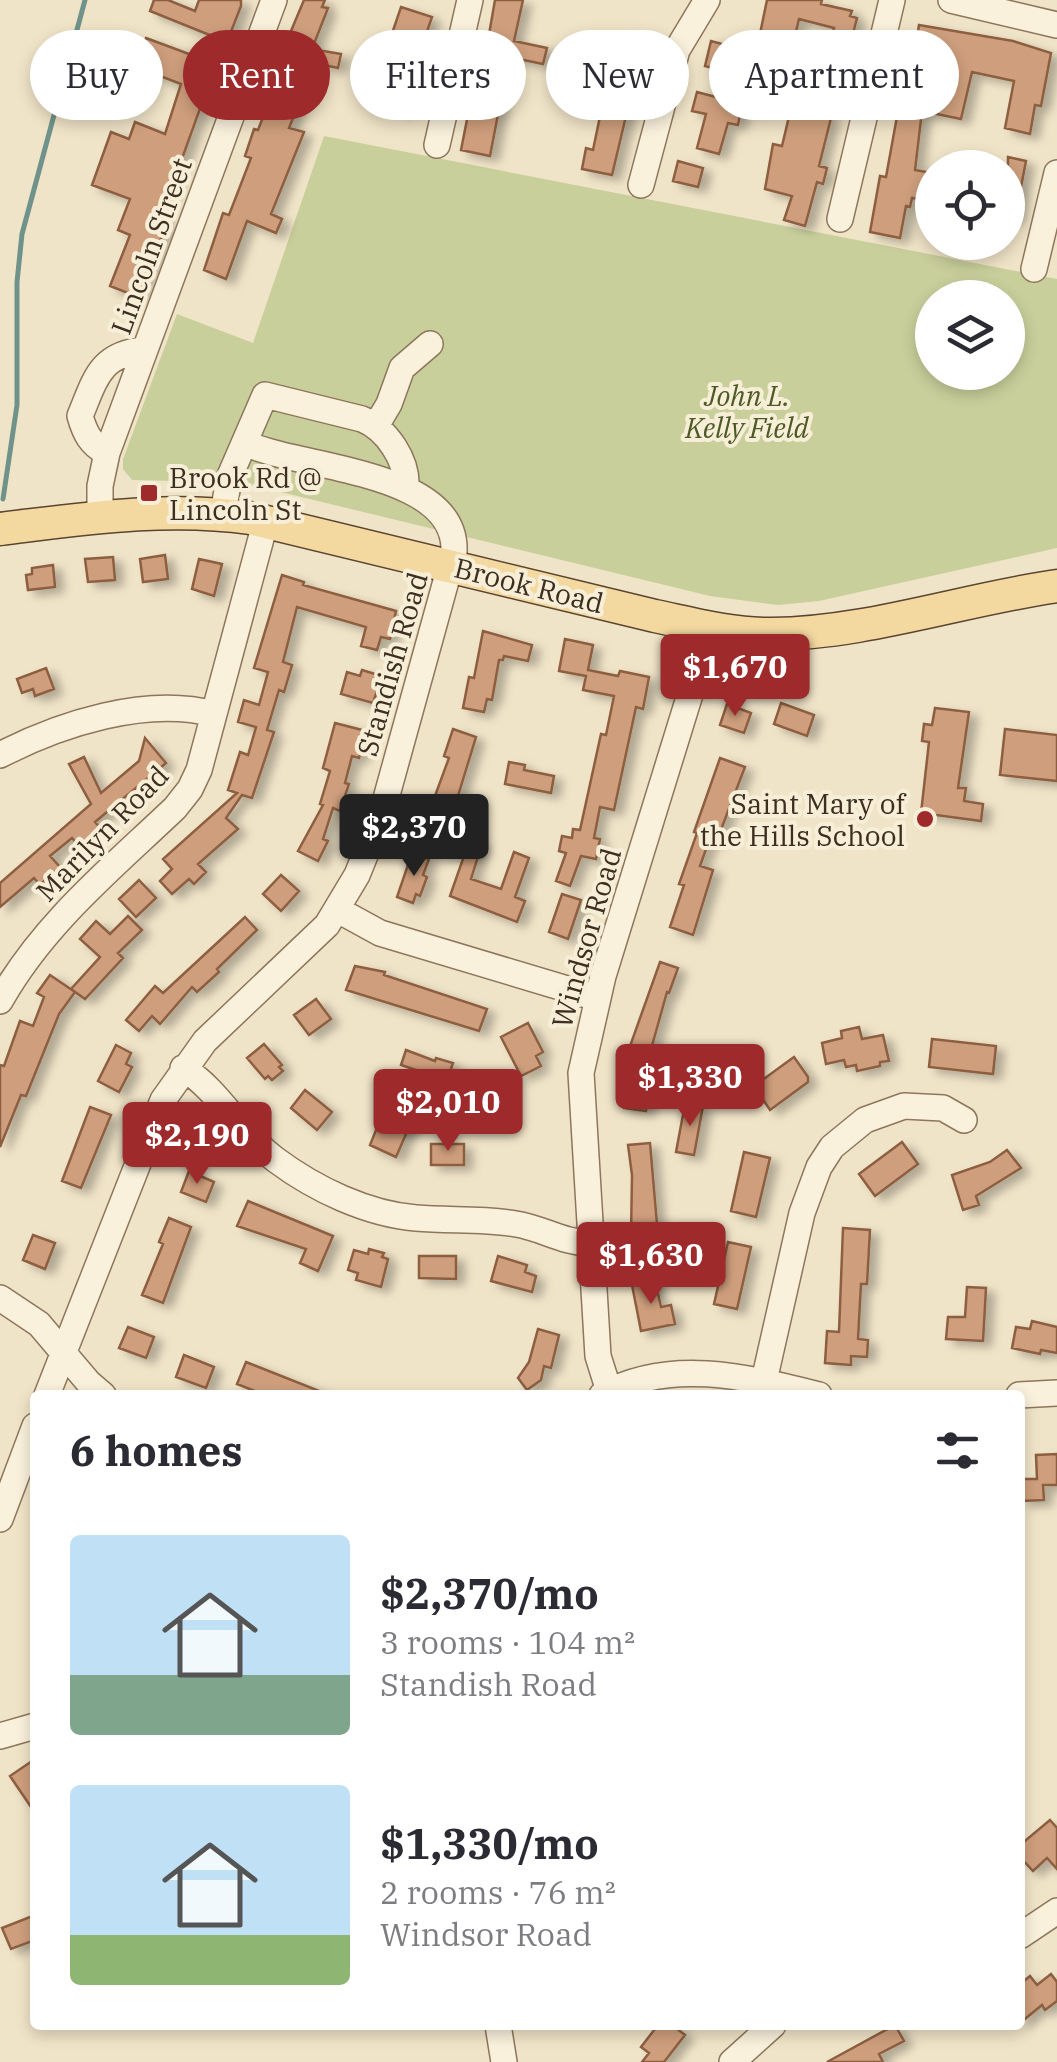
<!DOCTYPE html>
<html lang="en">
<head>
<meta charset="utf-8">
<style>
  :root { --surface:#fff; --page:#f2f2f3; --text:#2b2b33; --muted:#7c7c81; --accent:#9e2a2b }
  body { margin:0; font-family:"IBM Plex Serif",serif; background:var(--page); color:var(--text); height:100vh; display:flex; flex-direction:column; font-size:38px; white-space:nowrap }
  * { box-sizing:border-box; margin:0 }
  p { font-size:32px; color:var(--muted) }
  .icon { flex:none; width:55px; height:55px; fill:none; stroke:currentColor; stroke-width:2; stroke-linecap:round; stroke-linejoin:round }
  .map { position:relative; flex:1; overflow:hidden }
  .details { position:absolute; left:30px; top:1390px; width:995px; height:640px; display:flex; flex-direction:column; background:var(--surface); border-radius:10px; box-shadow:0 5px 15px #0003 }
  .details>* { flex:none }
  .top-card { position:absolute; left:30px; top:30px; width:998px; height:90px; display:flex; gap:20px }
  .tools { position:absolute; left:915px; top:150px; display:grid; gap:20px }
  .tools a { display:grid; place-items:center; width:110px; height:110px; border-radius:50%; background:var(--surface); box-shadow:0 5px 15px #0003; font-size:50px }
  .price { position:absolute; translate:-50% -85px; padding:0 22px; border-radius:10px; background:var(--accent); color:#fff; font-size:32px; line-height:65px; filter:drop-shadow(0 2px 5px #0008) }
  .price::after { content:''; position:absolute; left:50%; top:60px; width:30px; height:22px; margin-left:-15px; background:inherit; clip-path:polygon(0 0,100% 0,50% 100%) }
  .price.on { background:#222; color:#fff }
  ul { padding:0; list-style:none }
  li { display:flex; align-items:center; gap:30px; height:250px; padding:0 40px }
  li span { display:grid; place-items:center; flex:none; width:280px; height:200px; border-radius:10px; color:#555 }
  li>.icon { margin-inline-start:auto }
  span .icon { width:120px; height:120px; fill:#fffc; stroke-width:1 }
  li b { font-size:42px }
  h2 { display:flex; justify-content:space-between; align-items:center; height:120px; padding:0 40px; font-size:42px }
  .chip { padding:0 35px; border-radius:45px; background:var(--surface); box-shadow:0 5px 15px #0003; font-size:35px; line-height:90px }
  .chip.on { background:var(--accent); color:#fff }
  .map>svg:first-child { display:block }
  .green { fill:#c9cf9b; fill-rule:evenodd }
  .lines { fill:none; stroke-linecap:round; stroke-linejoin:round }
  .stream { stroke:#6f938a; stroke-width:5 }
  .building { fill:#cf9f7d; stroke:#8d5f41; stroke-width:2.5; fill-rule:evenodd; filter:url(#shadow) }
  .minor-casing { stroke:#8d765c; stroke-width:28 }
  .major-casing { stroke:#5b4430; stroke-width:35 }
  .minor { stroke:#faf1dc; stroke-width:25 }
  .major { stroke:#f3d9a0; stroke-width:32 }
  .poi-dot { fill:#9e2a2b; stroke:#f7eed8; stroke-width:4 }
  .labels { text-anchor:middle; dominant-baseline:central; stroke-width:8; stroke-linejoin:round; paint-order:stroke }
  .street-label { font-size:28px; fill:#3d2e20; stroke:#f7eed8 }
  .park-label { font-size:28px; font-style:italic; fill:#4d5a26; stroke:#f7eed8 }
  .poi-label { font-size:28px; fill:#3d2e20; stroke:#f7eed8; text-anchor:start }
</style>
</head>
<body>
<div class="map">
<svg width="1057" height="2062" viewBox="0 0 1057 2062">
  <defs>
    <filter id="shadow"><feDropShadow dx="8" dy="5" stdDeviation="5" flood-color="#0004"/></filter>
  </defs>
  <rect width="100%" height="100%" fill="#f0e4c8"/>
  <path class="green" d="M 324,136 L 1057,279 L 1057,548 L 819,601 L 778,605 L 710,596 L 260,487 L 219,482 L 132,480 L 123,469 L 123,459 L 177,314 L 253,343 ZM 932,298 L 1008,298 L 1008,372 L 932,372 Z"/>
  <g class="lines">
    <path class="stream" d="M 3,499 L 17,405 L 17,282 L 22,234 L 85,0"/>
  </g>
  <path class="building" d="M 154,0 L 168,0 L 195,11 L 199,0 L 241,0 L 241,6 L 227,42 L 150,11 Z
    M 304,0 L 325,0 L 322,7 L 328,8 L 312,49 L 341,54 L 338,68 L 305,61 L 293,92 L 302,96 L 289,128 L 304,132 L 271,214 L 282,219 L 276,233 L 247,221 L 226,279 L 204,270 L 223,213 L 229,215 L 251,158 L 245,156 L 254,129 L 258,130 L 281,71 L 275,69 Z
    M 495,0 L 523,0 L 514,41 L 547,48 L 543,64 L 509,57 L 490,156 L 461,150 L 474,84 L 480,86 Z
    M 767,0 L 822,0 L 821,4 L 852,11 L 850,16 L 857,18 L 851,41 L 847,39 L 842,55 L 826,117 L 831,118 L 819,166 L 827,168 L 823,184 L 817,182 L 805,226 L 784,220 L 792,196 L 765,189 L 773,144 L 782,146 L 791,108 L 799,110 L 807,79 L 767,68 L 756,109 L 742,105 L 749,77 L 705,66 L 711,41 L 756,53 ZM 799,19 L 834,28 L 824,66 L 790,57 Z
    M 401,7 L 432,17 L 421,49 L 427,51 L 404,110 L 380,102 L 393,64 L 383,60 Z
    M 919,25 L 1013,41 L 1051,53 L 1041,106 L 1035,105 L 1030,134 L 1005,128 L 1014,81 L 972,72 L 961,119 L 922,111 L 915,170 L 932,173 L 932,190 L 921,189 L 919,199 L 912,198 L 910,207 L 906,206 L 900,238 L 870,232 L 880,176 L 886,177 L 900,100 L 914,102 L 921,55 L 914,54 Z
    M 616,34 L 644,40 L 612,175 L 582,169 L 586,148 L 593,150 L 608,78 L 579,72 L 583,55 L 610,60 Z
    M 146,38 L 216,64 L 160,220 L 167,223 L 138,297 L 110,286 L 130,235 L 118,230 L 130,199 L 92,185 L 111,132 L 129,139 L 135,122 L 165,134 L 181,84 L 150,72 L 143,91 L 129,87 Z
    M 697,92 L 742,104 L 738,125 L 728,123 L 719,154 L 697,148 L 706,114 L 692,111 Z
    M 1008,157 L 1026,161 L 1015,218 L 1008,217 Z
    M 678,161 L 703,168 L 698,187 L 673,181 Z
    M 165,555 L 168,579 L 143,582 L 140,559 Z
    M 113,557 L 115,580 L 88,582 L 85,559 Z
    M 199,559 L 222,564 L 214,596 L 192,589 Z
    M 53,565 L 55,587 L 28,590 L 26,575 L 32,574 L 32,568 Z
    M 282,575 L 304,582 L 303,585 L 396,611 L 390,639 L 381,637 L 377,650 L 361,646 L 366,627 L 297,607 L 283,662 L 292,665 L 284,692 L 279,690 L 267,730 L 274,732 L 252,798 L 242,795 L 226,818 L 238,829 L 198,864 L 206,872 L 194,884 L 189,879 L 172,894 L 160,881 L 172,869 L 163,859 L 237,793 L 228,790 L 240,752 L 248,755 L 256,727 L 238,722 L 244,700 L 259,705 L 268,672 L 254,668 Z
    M 483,631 L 532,645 L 528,661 L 504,656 L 503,660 L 499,660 L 492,700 L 487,699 L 484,712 L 463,708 L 469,677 L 474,678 Z
    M 565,639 L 593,645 L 588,670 L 618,676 L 620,671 L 649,677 L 643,709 L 636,707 L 614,810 L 600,807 L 594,838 L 600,839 L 596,859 L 581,856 L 570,886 L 556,881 L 566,853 L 559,851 L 562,836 L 572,838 L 573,829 L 580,830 L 601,734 L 606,735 L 614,696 L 583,690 L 586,676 L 559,671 Z
    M 46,668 L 54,689 L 35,696 L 33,689 L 22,693 L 17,679 Z
    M 362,670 L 382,676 L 373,703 L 341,694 L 347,672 L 360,676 Z
    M 781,703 L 814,715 L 807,736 L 774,724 Z
    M 727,704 L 751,713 L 744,733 L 720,725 Z
    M 935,708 L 969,712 L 958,788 L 966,788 L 964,801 L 983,804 L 981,821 L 921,813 L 929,742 L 922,741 L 924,724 L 932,725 Z
    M 335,723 L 366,731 L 359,758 L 352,756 L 345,783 L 349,784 L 340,811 L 333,808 L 323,839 L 328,841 L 318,861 L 298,851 L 323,805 L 320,804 L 330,771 L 323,768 Z
    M 453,729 L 476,737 L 447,832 L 482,844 L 471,879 L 501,889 L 514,852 L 529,858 L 515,897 L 525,901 L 517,922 L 450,896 L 464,856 L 429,842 L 441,807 L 432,804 L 449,758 L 444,756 Z
    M 1005,729 L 1057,735 L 1057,781 L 1000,775 Z
    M 145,738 L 166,763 L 95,822 L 101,829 L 80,847 L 72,838 L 50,856 L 60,867 L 40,885 L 34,878 L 0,907 L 0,883 L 91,804 L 69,764 L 84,757 L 101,793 L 139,761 Z
    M 720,758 L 745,767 L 717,840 L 710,838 L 700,866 L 713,870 L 693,935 L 670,927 L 684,885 L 679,884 L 697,833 L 694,832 Z
    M 509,762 L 525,765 L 524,770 L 554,776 L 551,793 L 505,784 Z
    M 412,853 L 429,859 L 423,875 L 427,877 L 420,896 L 416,894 L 413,903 L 397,897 Z
    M 281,875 L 299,891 L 281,911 L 263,894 Z
    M 139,880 L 156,898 L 136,917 L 119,899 Z
    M 562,894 L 581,900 L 568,939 L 549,932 Z
    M 128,916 L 142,930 L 118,953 L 123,958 L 85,999 L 71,989 L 100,957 L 80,939 L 96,921 L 110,934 Z
    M 245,917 L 257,930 L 217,969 L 219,972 L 197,992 L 192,987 L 160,1024 L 152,1016 L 139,1031 L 126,1020 L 155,986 L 163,993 Z
    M 660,962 L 678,968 L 669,993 L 667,992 L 645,1071 L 651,1072 L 646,1111 L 624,1108 L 629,1049 Z
    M 355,966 L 385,972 L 384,975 L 487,1009 L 479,1031 L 346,990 Z
    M 50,975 L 75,992 L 59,1014 L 26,1096 L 21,1095 L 0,1147 L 0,1065 L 4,1066 L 20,1021 L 33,1026 L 44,997 L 37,993 Z
    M 316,999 L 331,1019 L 309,1035 L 294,1015 Z
    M 528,1023 L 543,1052 L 536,1056 L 541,1066 L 521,1076 L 501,1037 Z
    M 859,1027 L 862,1039 L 883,1035 L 889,1061 L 880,1062 L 880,1066 L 857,1071 L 856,1065 L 846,1067 L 844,1060 L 826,1064 L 822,1043 L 842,1038 L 841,1031 Z
    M 932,1039 L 996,1046 L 993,1074 L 929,1067 Z
    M 264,1044 L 282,1065 L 279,1067 L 283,1071 L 272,1080 L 268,1076 L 265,1079 L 247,1058 Z
    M 116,1045 L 131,1053 L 126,1064 L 132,1067 L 119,1092 L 98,1081 Z
    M 406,1050 L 435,1061 L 436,1058 L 453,1063 L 447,1080 L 433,1076 L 433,1071 L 431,1075 L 401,1065 Z
    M 794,1057 L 808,1077 L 808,1082 L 770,1110 L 754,1086 Z
    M 305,1090 L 332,1112 L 317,1130 L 291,1108 Z
    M 685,1104 L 703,1106 L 694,1155 L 676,1152 Z
    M 90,1107 L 111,1115 L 81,1188 L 62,1181 Z
    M 396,1111 L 413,1118 L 396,1157 L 370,1145 L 382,1115 L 393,1119 Z
    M 902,1142 L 918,1164 L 875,1196 L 859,1174 Z
    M 650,1143 L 658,1236 L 631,1236 L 632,1175 L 628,1145 Z
    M 431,1144 L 464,1144 L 464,1165 L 431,1165 Z
    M 1007,1150 L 1021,1168 L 976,1196 L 979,1205 L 963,1210 L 952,1175 L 990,1162 Z
    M 744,1152 L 770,1158 L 756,1217 L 731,1211 Z
    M 189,1171 L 214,1182 L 206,1202 L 181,1192 Z
    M 248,1201 L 333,1236 L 318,1271 L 300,1263 L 306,1249 L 237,1226 Z
    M 169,1218 L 191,1227 L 163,1303 L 142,1295 L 163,1244 L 159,1242 Z
    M 843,1228 L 870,1230 L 867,1284 L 861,1284 L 858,1339 L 868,1340 L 867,1357 L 851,1356 L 851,1365 L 825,1363 L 827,1331 L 839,1332 Z
    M 33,1235 L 55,1243 L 45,1269 L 23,1260 Z
    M 728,1242 L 751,1247 L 737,1309 L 714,1304 Z
    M 369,1249 L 384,1253 L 382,1257 L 388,1259 L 381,1287 L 356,1280 L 358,1273 L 348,1270 L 354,1250 L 368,1254 Z
    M 419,1256 L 456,1256 L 456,1279 L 419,1278 Z
    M 498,1256 L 527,1265 L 525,1272 L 536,1276 L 532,1292 L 491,1281 Z
    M 655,1280 L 661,1307 L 671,1305 L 675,1324 L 641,1331 L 632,1285 Z
    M 967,1287 L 986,1288 L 983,1341 L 946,1339 L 948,1317 L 965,1317 Z
    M 1032,1321 L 1057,1327 L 1057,1353 L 1041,1350 L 1040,1354 L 1012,1348 L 1016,1327 L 1030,1329 Z
    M 128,1327 L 154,1337 L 146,1358 L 119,1348 Z
    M 538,1329 L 559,1335 L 551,1368 L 544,1366 L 541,1380 L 527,1390 L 518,1378 L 529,1362 Z
    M 184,1355 L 214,1367 L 206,1388 L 176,1377 Z
    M 246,1362 L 327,1394 L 327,1395 L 265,1395 L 237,1384 Z
    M 1057,1454 L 1057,1485 L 1043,1485 L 1044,1500 L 1021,1501 L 1020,1479 L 1037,1479 L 1036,1455 Z
    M 35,1759 L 35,1813 L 10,1776 Z
    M 1050,1820 L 1057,1828 L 1057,1869 L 1047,1858 L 1033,1871 L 1020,1857 L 1020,1845 Z
    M 35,1915 L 35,1940 L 11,1949 L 2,1928 Z
    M 1051,1974 L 1057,1982 L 1057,2001 L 1045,2010 L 1042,2005 L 1020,2023 L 1020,1984 L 1030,1976 L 1037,1985 Z
    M 658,2025 L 672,2025 L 685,2035 L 664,2062 L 642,2062 L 649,2053 L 641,2047 Z
    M 895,2025 L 904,2041 L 879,2054 L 883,2062 L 827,2062 Z"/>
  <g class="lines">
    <g class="minor-casing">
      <path id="minor" d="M 951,0 L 1057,25
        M 437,145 L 470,0
        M 641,185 L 677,50 L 707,0
        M 840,219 L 892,0
        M 1034,269 L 1057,173
        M 376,426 L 389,404 L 402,368 L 430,344
        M 107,453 C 90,444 85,433 80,416 C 95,380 100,353 145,350
        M 223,514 L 229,478 L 265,395 L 362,419 C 387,429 408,461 406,488
        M 100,517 L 100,486 L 107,453 L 274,0
        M 0,755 C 60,724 146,696 214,714
        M 338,910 L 380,933 L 597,998
        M 0,1001 C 43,924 112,868 175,808 L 190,789 L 199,770 L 266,520
        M 183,1068 C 220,1091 240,1134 276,1160 C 315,1189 367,1214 416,1218 C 449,1221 484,1218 516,1224 C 542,1228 564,1243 590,1243
        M 0,1298 L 39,1324 L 89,1383 L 103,1395
        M 764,1381 L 802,1213 L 819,1167 L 832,1147 L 865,1120 L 904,1106 L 943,1108 L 964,1120
        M 609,1391 L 598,1356 L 581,1073 L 603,976 L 700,662 L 707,627
        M 47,1395 L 163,1100 L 205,1041 L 327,925 L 357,875 L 382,813 L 454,552 C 458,470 299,469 245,443
        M 602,1395 C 671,1357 747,1377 819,1395
        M 1019,1395 L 1057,1393
        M 0,1519 L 35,1426
        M 0,1736 L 35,1726
        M 1020,1936 L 1057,1911
        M 498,2025 L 504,2062
        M 732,2062 L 773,2025"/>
    </g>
    <g class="major-casing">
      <path id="major" d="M 0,529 C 83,519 166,506 250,518 L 655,616 C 693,624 730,634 769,634 C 860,635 965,599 1057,586"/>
    </g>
    <use href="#minor" class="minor"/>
    <use href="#major" class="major"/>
  </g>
  <g class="poi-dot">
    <rect x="139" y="483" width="20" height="20" rx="5"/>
    <circle cx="925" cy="819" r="10"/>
  </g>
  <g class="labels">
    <g class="street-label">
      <text transform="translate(151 246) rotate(-70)">Lincoln Street</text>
      <text transform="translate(529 585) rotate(14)">Brook Road</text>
      <text transform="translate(392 664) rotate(-74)">Standish Road</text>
      <text transform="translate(102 833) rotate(-46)">Marilyn Road</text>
      <text transform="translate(586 938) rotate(-74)">Windsor Road</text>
    </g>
    <g class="park-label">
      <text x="747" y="395">John L.<tspan x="747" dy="32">Kelly Field</tspan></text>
    </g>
    <g class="poi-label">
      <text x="169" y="477">Brook Rd @<tspan x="169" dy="32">Lincoln St</tspan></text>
      <text x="905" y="803" text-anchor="end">Saint Mary of<tspan x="905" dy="32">the Hills School</tspan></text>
    </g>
  </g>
</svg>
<div class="tools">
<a><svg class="icon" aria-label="locate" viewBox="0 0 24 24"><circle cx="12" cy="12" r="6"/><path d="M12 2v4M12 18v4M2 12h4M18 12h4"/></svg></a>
<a><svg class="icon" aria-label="layers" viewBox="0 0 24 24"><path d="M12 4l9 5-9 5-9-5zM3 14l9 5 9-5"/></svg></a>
</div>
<b class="price" style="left:735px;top:719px">$1,670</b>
<b class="price on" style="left:414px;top:879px">$2,370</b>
<b class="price" style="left:690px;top:1129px">$1,330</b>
<b class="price" style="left:448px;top:1154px">$2,010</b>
<b class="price" style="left:197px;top:1187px">$2,190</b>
<b class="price" style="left:651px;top:1307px">$1,630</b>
<div class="top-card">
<a class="chip">Buy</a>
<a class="chip on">Rent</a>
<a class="chip">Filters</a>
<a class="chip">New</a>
<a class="chip">Apartment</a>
</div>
<section class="details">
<h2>6 homes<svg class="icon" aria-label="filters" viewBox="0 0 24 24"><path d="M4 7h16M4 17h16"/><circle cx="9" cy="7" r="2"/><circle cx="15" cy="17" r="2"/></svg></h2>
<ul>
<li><span style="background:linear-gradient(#bfe0f5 70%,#7fa58c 0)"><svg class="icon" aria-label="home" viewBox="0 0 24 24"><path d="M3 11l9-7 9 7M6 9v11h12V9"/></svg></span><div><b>$2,370/mo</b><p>3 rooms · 104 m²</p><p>Standish Road</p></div></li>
<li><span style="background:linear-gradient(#bfe0f5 75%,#8fb573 0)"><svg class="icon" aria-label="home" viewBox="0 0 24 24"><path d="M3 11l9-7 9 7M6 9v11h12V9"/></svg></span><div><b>$1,330/mo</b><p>2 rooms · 76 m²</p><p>Windsor Road</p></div></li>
</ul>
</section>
</div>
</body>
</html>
